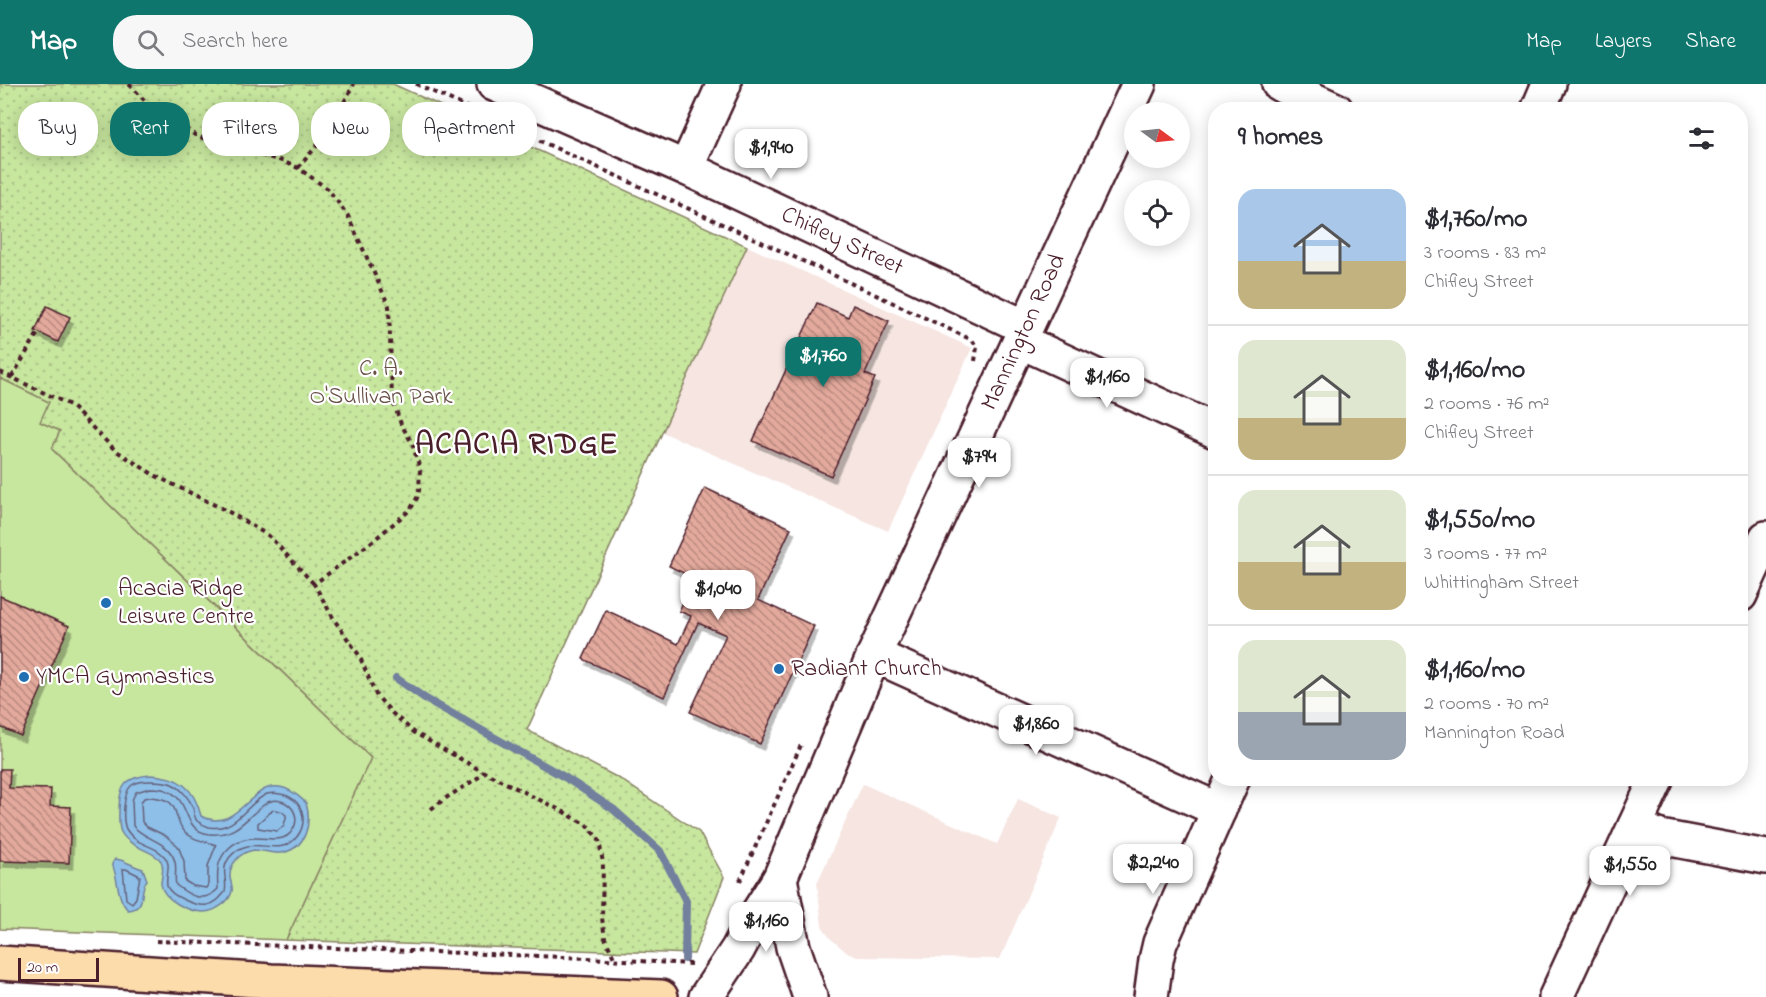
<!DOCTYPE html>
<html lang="en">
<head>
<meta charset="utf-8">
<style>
  :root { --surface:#fff; --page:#f7f7f7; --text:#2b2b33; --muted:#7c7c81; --line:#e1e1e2; --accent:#0f766e }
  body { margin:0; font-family:"Indie Flower",sans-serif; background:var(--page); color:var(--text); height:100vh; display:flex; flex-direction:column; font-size:22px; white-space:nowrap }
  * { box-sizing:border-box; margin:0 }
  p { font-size:20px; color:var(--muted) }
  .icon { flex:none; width:33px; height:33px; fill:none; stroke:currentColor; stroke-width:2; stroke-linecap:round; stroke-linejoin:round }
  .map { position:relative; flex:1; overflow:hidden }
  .panel { position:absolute; left:1208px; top:18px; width:540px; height:684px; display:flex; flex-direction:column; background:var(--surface); border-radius:24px; box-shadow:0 3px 15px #0003 }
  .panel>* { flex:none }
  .banner { position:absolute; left:18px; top:18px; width:570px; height:54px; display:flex; gap:12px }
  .needle { width:39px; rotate:105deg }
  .controls { position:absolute; left:1124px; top:18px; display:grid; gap:12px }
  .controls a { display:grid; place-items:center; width:66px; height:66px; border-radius:50%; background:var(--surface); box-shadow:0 3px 15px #0003; font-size:30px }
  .scale { position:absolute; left:18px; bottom:15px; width:81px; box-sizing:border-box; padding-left:6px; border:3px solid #4a1f2b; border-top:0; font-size:16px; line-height:21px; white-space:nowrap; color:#4a1f2b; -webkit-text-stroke:4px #fff; paint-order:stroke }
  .price { position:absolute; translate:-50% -51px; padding:0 14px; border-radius:12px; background:#fff; color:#222; font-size:20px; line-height:39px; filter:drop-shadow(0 2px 3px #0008) }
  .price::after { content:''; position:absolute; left:50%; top:36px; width:18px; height:14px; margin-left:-9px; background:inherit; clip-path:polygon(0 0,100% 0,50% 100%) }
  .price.on { background:var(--accent); color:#fff }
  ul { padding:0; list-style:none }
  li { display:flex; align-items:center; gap:18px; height:150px; padding:0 30px }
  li+li { border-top:2px solid var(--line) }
  li span { display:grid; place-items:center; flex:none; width:168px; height:120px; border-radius:18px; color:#555 }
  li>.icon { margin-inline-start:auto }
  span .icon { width:72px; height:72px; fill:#fffc; stroke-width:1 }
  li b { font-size:26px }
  h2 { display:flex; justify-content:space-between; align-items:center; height:72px; padding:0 30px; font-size:26px }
  .chip { padding:0 21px; border-radius:24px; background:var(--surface); box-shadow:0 3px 15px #0003; font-size:21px; line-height:54px }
  .chip.on { background:var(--accent); color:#fff }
  header { display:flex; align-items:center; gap:36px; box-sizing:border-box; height:84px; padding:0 30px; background:var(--accent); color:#fff }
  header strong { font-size:28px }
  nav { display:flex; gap:33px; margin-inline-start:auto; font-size:21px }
  .search { width:420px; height:54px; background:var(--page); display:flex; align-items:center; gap:15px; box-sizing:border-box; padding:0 21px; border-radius:24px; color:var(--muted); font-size:22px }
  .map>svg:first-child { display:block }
  .built { fill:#f6e5e1 }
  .green { fill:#c7e69e; stroke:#888264; stroke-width:1.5 }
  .park { fill:url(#park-dots); stroke:#888264; stroke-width:1.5 }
  .water { fill:#8dbfe9; stroke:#727f9d; stroke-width:1.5 }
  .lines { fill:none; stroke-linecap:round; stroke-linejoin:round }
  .shore { stroke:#655f77; stroke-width:1.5 }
  .stream { stroke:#727f9d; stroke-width:8 }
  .building { fill:url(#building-back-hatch); stroke:#4a1f2b; stroke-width:1.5; filter:url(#shadow) }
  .minor-casing { stroke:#4a1f2b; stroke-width:38 }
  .highway-casing { stroke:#4a1f2b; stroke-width:38 }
  .path { stroke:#4a1f2b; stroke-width:4; stroke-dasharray:4.5 4.5; stroke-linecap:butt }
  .minor { stroke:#fff; stroke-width:33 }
  .highway { stroke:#fddcac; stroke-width:33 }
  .poi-dot { fill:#1f6fb2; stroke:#fff; stroke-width:2 }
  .labels { text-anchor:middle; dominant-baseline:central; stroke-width:4.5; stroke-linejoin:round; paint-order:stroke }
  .street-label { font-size:24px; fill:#4a1f2b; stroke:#fff }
  .park-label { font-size:24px; fill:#695148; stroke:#fff }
  .poi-label { font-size:24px; fill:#4a1f2b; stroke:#fff; text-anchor:start }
  .district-label { font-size:30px; font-weight:bold; letter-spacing:1.5px; fill:#4a1f2b; stroke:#fff }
</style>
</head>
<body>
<header>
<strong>Map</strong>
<div class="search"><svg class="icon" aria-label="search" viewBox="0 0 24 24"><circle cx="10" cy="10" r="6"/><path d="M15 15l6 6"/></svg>Search here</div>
<nav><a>Map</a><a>Layers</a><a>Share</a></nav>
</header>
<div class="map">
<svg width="1766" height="913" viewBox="0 0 1766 913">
  <defs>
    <pattern id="park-dots" width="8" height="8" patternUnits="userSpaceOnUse" patternTransform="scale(1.5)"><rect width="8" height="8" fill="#c7e69e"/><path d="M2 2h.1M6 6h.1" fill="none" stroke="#acc588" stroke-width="1.8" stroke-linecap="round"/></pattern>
    <pattern id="building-back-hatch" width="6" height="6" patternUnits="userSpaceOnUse" patternTransform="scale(1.5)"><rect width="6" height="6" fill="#e2a99c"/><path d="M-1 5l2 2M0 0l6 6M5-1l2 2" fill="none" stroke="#b9897f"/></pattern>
    <filter id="shadow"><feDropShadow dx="3.5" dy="6" stdDeviation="0" flood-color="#0004"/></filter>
  </defs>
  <rect width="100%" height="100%" fill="#fff"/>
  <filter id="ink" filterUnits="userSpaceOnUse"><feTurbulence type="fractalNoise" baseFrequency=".0167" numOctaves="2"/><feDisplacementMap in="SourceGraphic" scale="12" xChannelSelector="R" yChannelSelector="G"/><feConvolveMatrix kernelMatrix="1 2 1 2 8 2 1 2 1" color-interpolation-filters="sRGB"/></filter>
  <g filter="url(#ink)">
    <path class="built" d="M 747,162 L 972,264 L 888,447 L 662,348 Z
      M 863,700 L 997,760 L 1018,715 L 1061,734 L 1000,875 L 858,873 L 845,867 L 830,854 L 822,842 L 817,799 Z"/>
    <path class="green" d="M 0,294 L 49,318 L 60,347 L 52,365 L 371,674 L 286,856 L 0,845 Z"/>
    <path class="park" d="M 0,0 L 393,0 L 747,162 L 527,646 L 620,695 L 699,748 L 724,793 L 694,870 L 286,856 L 371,674 L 52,365 L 60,347 L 40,338 L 49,318 L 0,294 Z"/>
    <path class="water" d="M 150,691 C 179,692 194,703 201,732 C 246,755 255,668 306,719 C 312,740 306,765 281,769 C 272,770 263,766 254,766 C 240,768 229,780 230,794 C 231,799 233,803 232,807 C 230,818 214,828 204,828 C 189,828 163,816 161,800 C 161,793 165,784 161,777 C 154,766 130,765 121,748 C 118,742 119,733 119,726 C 119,701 126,693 150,691 Z
      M 115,775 C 126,776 133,783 143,785 L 147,796 C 138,807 148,824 128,826 C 116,814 119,795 112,780 Z"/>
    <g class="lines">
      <path class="shore" d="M 150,697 C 157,697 166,697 172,700 C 181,704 190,715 193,724 C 194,728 194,733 197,737 C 200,739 206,742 209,743 C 237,748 246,719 267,710 C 271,709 276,709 280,710 C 302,713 311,738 295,755 C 276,775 250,747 229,774 C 220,786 228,796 225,808 C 220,814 215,820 207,821 C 197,823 170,812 167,802 C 165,791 173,780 163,771 C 156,763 144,762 135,755 C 132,753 128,748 126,745 C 122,735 123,708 132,701 C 138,697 144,697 150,697 Z
        M 150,704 C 156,704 163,704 168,707 C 191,716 182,748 210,750 C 238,752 245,734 265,720 C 282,708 305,728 292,747 C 279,766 252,742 229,764 C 216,776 217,789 218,805 C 203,820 190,812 176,801 C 174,794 177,786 175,778 C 170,757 146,757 133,742 L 132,716 L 136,708 Z
        M 150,713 C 184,715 170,732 185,748 C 194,757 206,757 216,761 L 208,782 L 208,801 L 206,804 L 193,802 L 185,797 L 184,777 L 178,762 L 166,752 L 147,743 L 142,738 L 141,718 L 144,714 Z
        M 273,726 L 281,727 L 286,731 L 286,735 L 283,743 L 277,747 L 258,744 L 258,739 Z
        M 123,785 L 126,785 L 140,792 L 136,814 L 132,819 L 126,815 Z"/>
      <path class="stream" d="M 396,594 L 426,615 L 566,694 L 613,725 L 660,767 L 686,817 L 685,875"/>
    </g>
    <path class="building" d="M 817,219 L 848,233 L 853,221 L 889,237 L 865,290 L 875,294 L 831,392 L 753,357 Z
      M 47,222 L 70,233 L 58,258 L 35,247 Z
      M 705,404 L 791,444 L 758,516 L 814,542 L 760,660 L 690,628 L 726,551 L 698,539 L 664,613 L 583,575 L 606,526 L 678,560 L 691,532 L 679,527 L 694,494 L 669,482 Z
      M 0,512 L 69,542 L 21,652 L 0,643 Z
      M 0,685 L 10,685 L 9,704 L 51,705 L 50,722 L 71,723 L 69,779 L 0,777 Z"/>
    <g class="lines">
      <g class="minor-casing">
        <g id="minor">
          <path id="s1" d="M 494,0 L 686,84 L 1025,243"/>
          <path d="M 1279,0 L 1336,26"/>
          <path d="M 1538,26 L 1549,0"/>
          <path d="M 686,84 L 724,0"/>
          <path d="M 1020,257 L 1215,347"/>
          <path d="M 1740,511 L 1766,454"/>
          <path d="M 874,571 L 1219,726"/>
          <path d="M 1635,742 L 1660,753 L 1766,773"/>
          <path d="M 780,794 L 793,863 L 810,913"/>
          <path id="s2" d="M 706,913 L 738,865 L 754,835 L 780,794 L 874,571 L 1139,0"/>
          <path d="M 1151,913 L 1156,876 L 1160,859 L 1233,694"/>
          <path d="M 1556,913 L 1657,694"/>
        </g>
      </g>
      <g class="highway-casing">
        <path id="highway" d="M 0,879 L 271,897 L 661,913"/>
      </g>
      <path class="path" d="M 129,0 L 150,22 L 195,51 L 220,61 L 279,76 L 298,84 L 328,105 L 348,132 L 389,222 L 392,315 L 401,340 L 412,359 L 420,385 L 419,407 L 417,414 L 410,426 L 369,460 L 314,500 L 335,537 L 359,571 L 376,611 L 392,629 L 415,649 L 478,685 L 564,728 L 588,742 L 599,756 L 603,779 L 602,834 L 605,854 L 615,876
        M 416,0 L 484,31
        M 490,34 C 651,108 812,180 972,256 L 977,263 L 975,277
        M 298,84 L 326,51 L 354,0
        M 0,288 L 70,321 L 115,366 L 154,391 L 229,428 L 269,452 L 314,500
        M 12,293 L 38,249
        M 431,725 L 446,714 L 479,693 L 482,688
        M 740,797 L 801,661
        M 156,857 L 588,874 L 691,880"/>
      <use href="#minor" class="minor"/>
      <use href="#highway" class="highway"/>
    </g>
  </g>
  <g class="poi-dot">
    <circle cx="106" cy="519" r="6"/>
    <circle cx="779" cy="585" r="6"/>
    <circle cx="24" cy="593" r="6"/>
  </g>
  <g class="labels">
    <g class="street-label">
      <text stroke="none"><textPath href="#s1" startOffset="382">Chifley Street</textPath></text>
      <text stroke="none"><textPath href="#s2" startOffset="738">Mannington Road</textPath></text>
    </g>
    <g class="park-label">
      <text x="381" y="285">C. A.<tspan x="381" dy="28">O'Sullivan Park</tspan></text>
    </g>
    <g class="poi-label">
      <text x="118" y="505">Acacia Ridge<tspan x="118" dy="28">Leisure Centre</tspan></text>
      <text x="791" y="585">Radiant Church</text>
      <text x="36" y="593">YMCA Gymnastics</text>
    </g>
    <g class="district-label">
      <text x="517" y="362">ACACIA RIDGE</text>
    </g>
  </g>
</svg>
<div class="controls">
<a><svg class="needle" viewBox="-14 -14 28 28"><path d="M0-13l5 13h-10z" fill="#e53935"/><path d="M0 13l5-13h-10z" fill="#7c7c81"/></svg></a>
<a><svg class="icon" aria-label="locate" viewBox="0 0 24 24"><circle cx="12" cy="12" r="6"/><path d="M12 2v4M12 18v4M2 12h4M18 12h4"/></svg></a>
</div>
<div class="scale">20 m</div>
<b class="price" style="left:771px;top:96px">$1,940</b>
<b class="price on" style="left:823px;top:304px">$1,760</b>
<b class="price" style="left:1107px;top:325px">$1,160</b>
<b class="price" style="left:979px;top:405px">$794</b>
<b class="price" style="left:718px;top:537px">$1,040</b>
<b class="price" style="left:1036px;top:672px">$1,860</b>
<b class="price" style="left:1153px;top:811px">$2,240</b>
<b class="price" style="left:1630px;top:813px">$1,550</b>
<b class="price" style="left:766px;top:869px">$1,160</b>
<div class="banner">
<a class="chip">Buy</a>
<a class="chip on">Rent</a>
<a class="chip">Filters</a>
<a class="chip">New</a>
<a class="chip">Apartment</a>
</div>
<section class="panel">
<h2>9 homes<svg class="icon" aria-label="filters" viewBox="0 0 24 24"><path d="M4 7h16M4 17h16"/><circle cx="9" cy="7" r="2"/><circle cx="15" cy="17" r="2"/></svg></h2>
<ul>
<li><span style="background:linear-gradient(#a9c7e8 60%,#c2b280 0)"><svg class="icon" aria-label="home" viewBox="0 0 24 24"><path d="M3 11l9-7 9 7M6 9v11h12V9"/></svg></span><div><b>$1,760/mo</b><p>3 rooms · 83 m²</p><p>Chifley Street</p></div></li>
<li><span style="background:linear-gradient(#dfe7d0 65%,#c2b280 0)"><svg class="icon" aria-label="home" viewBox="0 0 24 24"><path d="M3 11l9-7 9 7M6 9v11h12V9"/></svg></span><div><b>$1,160/mo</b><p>2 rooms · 76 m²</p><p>Chifley Street</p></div></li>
<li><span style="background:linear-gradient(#dfe7d0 60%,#c2b280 0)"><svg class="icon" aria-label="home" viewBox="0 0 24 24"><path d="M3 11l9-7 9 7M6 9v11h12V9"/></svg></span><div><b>$1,550/mo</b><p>3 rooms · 77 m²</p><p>Whittingham Street</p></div></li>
<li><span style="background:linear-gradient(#dfe7d0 60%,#9aa5b1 0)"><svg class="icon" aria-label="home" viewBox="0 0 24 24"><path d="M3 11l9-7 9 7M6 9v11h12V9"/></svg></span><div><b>$1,160/mo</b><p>2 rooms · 70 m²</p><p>Mannington Road</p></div></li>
</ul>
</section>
</div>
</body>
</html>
